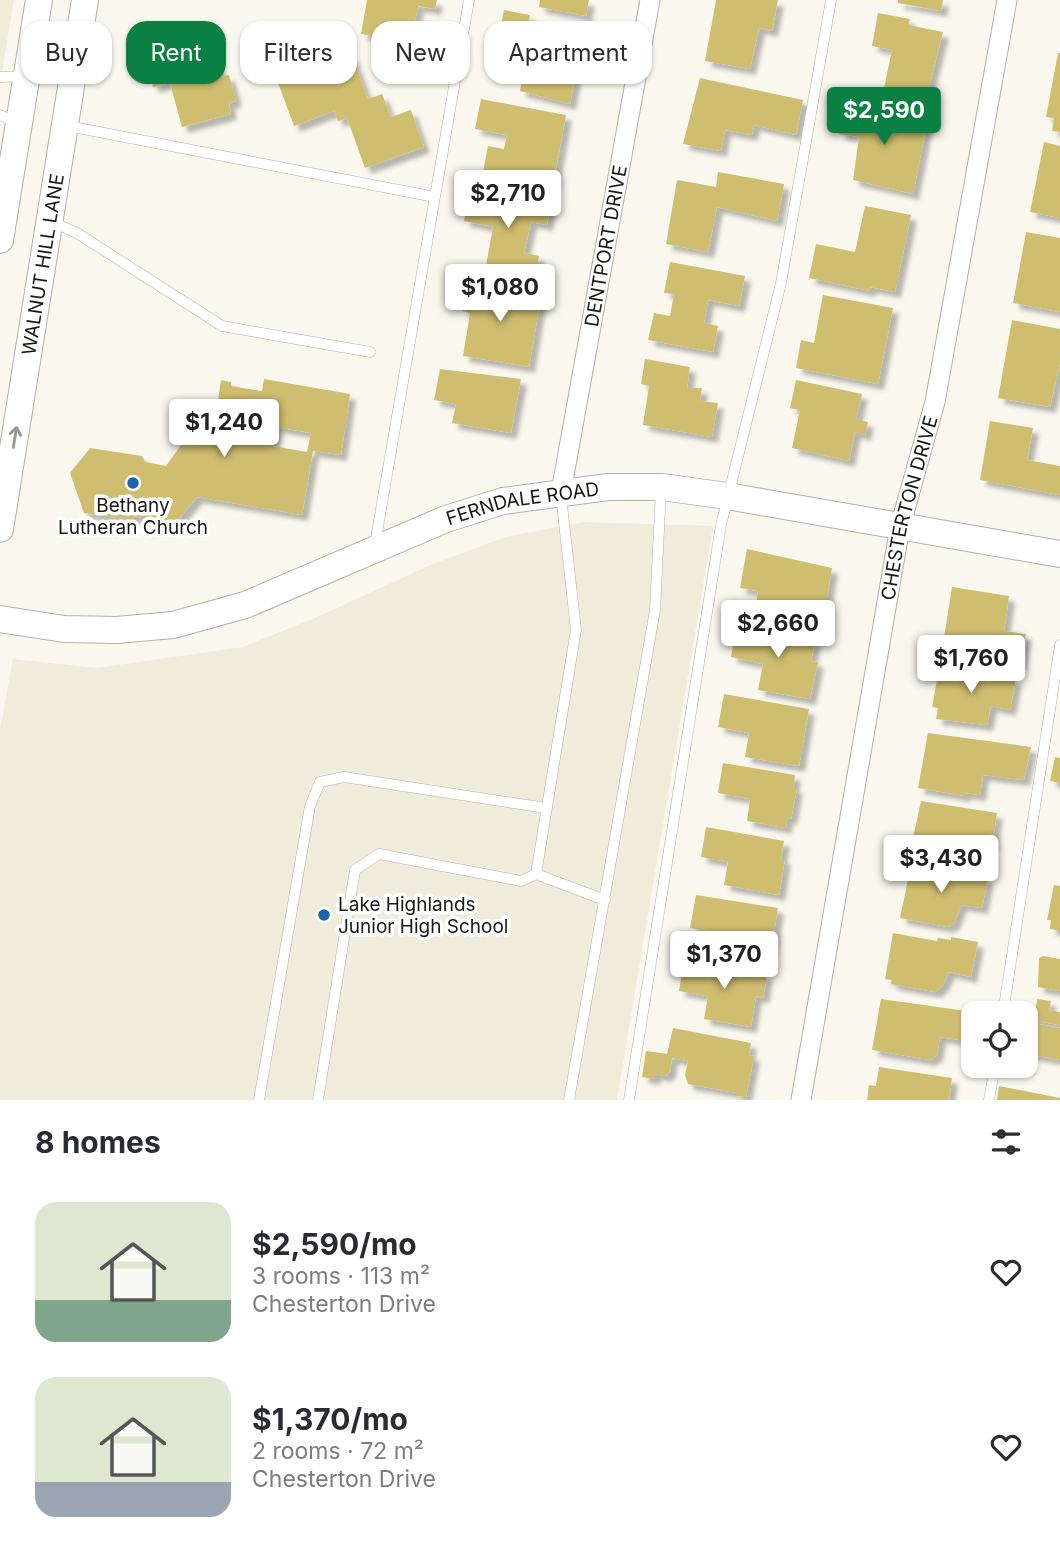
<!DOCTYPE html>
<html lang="en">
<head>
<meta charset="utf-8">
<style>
  :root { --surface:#fff; --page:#f2f2f3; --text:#2b2b33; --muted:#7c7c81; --accent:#0b8043 }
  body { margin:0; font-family:Inter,sans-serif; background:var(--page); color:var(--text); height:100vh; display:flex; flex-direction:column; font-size:26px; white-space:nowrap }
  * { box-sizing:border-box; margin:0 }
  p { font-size:23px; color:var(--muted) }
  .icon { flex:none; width:38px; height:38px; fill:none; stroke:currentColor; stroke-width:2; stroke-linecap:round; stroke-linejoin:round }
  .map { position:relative; height:1100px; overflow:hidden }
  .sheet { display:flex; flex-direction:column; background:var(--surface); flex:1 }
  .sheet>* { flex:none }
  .banner { position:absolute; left:21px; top:21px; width:700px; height:63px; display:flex; gap:14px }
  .controls { position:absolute; left:961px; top:1001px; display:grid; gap:14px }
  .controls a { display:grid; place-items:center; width:77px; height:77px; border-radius:14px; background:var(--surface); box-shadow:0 2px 5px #0004; font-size:35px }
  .price { position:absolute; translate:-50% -60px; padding:0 16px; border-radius:7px; background:#fff; color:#222; font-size:23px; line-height:46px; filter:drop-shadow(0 2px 4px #0008) }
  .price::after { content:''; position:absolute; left:50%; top:42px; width:21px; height:16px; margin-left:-10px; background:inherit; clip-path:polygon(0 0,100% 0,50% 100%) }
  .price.on { background:var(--accent); color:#fff }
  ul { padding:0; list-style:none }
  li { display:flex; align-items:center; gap:21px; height:175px; padding:0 35px }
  li span { display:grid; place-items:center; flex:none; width:196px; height:140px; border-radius:21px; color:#555 }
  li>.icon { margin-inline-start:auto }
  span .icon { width:84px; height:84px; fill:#fffc; stroke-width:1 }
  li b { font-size:30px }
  h2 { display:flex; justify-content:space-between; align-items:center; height:84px; padding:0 35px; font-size:30px }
  .chip { padding:0 24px; border-radius:21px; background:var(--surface); box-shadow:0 2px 5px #0004; font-size:24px; line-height:63px }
  .chip.on { background:var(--accent); color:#fff }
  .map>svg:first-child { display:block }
  .built { fill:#efecdb }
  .building { fill:#d0be6f; fill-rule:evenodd; filter:url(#shadow) }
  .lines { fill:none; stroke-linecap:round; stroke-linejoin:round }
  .lane-casing { stroke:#b2b0a7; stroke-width:11 }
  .street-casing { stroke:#b2b0a7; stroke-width:21 }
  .secondary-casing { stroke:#b2b0a7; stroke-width:28 }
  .lane { stroke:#fff; stroke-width:10 }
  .street { stroke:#fff; stroke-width:19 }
  .secondary { stroke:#fff; stroke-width:26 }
  .oneway { stroke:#979695 }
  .poi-dot { fill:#1c63b3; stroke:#fff; stroke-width:2.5 }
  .labels { text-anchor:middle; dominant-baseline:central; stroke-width:7; stroke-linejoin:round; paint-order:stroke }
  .street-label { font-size:19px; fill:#171613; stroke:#fff }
  .poi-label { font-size:19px; fill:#171613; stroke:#fff }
</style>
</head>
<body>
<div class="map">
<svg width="1060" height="1100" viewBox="0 0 1060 1100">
  <defs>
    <filter id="shadow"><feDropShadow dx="6" dy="6" stdDeviation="2" flood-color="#0004"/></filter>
  </defs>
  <rect width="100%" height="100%" fill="#faf8ee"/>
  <path class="built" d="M 0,0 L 14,0 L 0,83 Z
    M 583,522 L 713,526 L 617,1100 L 0,1100 L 0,730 L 13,659 L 97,668 L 243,647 L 317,617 L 435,563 L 506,537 Z"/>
  <path class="building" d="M 367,0 L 437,0 L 435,9 L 418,6 L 411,43 L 361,34 Z
    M 540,0 L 589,0 L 586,16 L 539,7 Z
    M 716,0 L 778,0 L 772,31 L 759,28 L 750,69 L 705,61 Z
    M 898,0 L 943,0 L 941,11 L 898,3 Z
    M 504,10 L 530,15 L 529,21 L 584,32 L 570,104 L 520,91 L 527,50 L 521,49 L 522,45 L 498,40 Z
    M 878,13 L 910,19 L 908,25 L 943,32 L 924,106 L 882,98 L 892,50 L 872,46 Z
    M 185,23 L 197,69 L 217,63 L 221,77 L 229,75 L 236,101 L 229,103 L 231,114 L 182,127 L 170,83 L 153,87 L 139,35 Z
    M 1058,53 L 1060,53 L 1060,132 L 1052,131 L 1054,118 L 1046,117 Z
    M 331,54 L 334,62 L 352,56 L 368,99 L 382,94 L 391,117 L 411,110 L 424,147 L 365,168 L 347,118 L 338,121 L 334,111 L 294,126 L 278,83 L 302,74 L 299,66 Z
    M 700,78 L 803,100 L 796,135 L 754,125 L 752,135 L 725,130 L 721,151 L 683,144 Z
    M 481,99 L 566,115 L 553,185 L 483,172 L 488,146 L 504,149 L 507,135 L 475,129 Z
    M 845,101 L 889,110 L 888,116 L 927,123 L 913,194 L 853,180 L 859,137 L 839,134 Z
    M 1044,142 L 1060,146 L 1060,218 L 1030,212 Z
    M 718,172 L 784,184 L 777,221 L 717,207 L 708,252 L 666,244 L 677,180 L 716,187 Z
    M 471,188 L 551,203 L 547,225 L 531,222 L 524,253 L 539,256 L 534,281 L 485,271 L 493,227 L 464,221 Z
    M 865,206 L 911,215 L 895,292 L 870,287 L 870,291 L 809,278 L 816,244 L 855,252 Z
    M 1026,232 L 1060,238 L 1060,312 L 1013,303 Z
    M 670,262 L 745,276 L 739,306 L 708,300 L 704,323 L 718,326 L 713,352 L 648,340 L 654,313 L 670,316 L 674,294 L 664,293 Z
    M 467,279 L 503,285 L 502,290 L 541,297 L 529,367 L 463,356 L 470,313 L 462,311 Z
    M 823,295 L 893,308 L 878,384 L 796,368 L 801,340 L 814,343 Z
    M 1012,320 L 1060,329 L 1060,363 L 1050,407 L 998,398 Z
    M 645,359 L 690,367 L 687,388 L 702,388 L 700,401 L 718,403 L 712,437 L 643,425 L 649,386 L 641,384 Z
    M 440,369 L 521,379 L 511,433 L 452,423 L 456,404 L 434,400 Z
    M 264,379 L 350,394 L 341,455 L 313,451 L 302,515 L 197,497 L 173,526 L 135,516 L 131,520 L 84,513 L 70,473 L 90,448 L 142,456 L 145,462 L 166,466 L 189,434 L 246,442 L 249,419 L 216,414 L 221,380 L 231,382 L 231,386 L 262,391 ZM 276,427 L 311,433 L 307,452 L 273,446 Z
    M 796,380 L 862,394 L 856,419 L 868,422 L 865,435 L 855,432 L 849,461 L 792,448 L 800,410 L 790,408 Z
    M 990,421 L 1033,428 L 1027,460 L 1060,466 L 1060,495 L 980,480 Z
    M 747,549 L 832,568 L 821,632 L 771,623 L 773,608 L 756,604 L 758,591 L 740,588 Z
    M 952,587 L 1009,596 L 1004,631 L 1026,634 L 1020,666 L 946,654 L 948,639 L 944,638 Z
    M 737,624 L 815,640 L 811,661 L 818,662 L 810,699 L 758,690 L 763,664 L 731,657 Z
    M 945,666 L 1016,679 L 1010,710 L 991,706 L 987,725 L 936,719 L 938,708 L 932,707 L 937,680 L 942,681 Z
    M 724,694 L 809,709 L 799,766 L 745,757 L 749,733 L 718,727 Z
    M 928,733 L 1031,747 L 1024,780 L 983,775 L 980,795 L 965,793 L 965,796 L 918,788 Z
    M 1055,757 L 1060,758 L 1060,783 L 1050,781 Z
    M 723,763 L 795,775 L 793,788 L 797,788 L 791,819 L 787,818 L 786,828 L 747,821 L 750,799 L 718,793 Z
    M 921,801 L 997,813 L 992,845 L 959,839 L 955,860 L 910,852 Z
    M 706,827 L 784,841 L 781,859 L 785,859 L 779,895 L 724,885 L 728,862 L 701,857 Z
    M 911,865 L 988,878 L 982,908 L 961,905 L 954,923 L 948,927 L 900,918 Z
    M 1054,885 L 1060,886 L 1060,931 L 1050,929 L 1051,920 L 1047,920 Z
    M 696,895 L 778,908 L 769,962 L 720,954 L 724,933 L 690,928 Z
    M 893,933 L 937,941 L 938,938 L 951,940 L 951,937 L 978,942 L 971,977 L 949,972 L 943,985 L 935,992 L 891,984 L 892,980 L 885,979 Z
    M 1043,956 L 1060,959 L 1060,991 L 1038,987 L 1039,958 Z
    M 684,961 L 767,975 L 763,998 L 756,996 L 751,1027 L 704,1019 L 708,996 L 679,991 Z
    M 881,999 L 966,1011 L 960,1040 L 940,1037 L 937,1055 L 930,1060 L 872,1050 Z
    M 1037,999 L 1051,1001 L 1049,1010 L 1060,1012 L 1060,1025 L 1026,1019 L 1026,1013 L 1008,1013 L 1009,1003 L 1036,1007 Z
    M 1032,1023 L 1060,1028 L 1060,1060 L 1027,1054 Z
    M 673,1028 L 751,1043 L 749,1055 L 754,1056 L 746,1097 L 737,1096 L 737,1093 L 688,1084 L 685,1075 L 688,1061 L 672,1058 L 670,1072 L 665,1076 L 655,1074 L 654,1079 L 642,1077 L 646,1051 L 667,1054 Z
    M 879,1067 L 952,1078 L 949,1100 L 867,1100 L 869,1085 L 876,1086 Z
    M 999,1086 L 1060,1098 L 1060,1100 L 997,1100 Z"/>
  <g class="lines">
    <g class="lane-casing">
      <path id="lane" d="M 0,77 L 26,76
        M 0,115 L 19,123
        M 68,126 L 435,197
        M 50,221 L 77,233 L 222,326 L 370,352
        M 561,496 L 576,630 L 536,874 L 605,900
        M 375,544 L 469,0
        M 1003,1013 L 1060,645
        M 259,1100 L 310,806 L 320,782 L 344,777 L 546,808
        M 318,1100 L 355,870 L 379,854 L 521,881 L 536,874
        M 569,1100 L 655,610 L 661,489
        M 629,1100 L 721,525 L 781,283 L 831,0
        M 989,1100 L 995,1066"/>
    </g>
    <g class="street-casing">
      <g id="street">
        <path id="s1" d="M 561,492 L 650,0"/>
        <path id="s2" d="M 801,1100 L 900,527 L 935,402 L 1007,0"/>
      </g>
    </g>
    <g class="secondary-casing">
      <g id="secondary">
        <path d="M 0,240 L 39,0"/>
        <path id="s3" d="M 0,529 L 85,0"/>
        <path id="s4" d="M 0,619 L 64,629 L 117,630 L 173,625 L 245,605 L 446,519 L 503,501 L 608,487 L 662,487 L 727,496 L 1060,554"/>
      </g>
    </g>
    <use href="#lane" class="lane"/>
    <use href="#street" class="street"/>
    <use href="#secondary" class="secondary"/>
  </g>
  <defs><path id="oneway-shaft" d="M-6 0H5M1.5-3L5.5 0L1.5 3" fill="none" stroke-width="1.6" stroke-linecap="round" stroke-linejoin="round" transform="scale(1.75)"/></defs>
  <use class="oneway" href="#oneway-shaft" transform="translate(15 437) rotate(-81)"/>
  <g class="poi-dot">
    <circle cx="133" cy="483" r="7"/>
    <circle cx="324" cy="915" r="7"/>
  </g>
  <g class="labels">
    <g class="street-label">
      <text stroke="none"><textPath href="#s1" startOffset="250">DENTPORT DRIVE</textPath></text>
      <text stroke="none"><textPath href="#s3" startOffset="268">WALNUT HILL LANE</textPath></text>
      <text stroke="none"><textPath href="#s4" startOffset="546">FERNDALE ROAD</textPath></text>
      <text stroke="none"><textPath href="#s2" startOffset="602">CHESTERTON DRIVE</textPath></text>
    </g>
    <g class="poi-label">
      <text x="133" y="505">Bethany<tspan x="133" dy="22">Lutheran Church</tspan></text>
      <text x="338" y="904" text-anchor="start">Lake Highlands<tspan x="338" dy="22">Junior High School</tspan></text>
    </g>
  </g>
</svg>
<div class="controls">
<a><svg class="icon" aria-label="locate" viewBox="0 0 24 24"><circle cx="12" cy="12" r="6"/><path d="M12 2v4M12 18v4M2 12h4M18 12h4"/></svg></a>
</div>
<b class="price on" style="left:884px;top:147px">$2,590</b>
<b class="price" style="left:508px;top:230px">$2,710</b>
<b class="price" style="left:500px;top:324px">$1,080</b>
<b class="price" style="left:224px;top:459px">$1,240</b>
<b class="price" style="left:778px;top:660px">$2,660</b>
<b class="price" style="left:971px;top:695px">$1,760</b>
<b class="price" style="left:941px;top:895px">$3,430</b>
<b class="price" style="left:724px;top:991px">$1,370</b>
<div class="banner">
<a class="chip">Buy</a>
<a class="chip on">Rent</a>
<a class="chip">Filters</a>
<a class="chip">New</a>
<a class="chip">Apartment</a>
</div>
</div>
<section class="sheet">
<h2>8 homes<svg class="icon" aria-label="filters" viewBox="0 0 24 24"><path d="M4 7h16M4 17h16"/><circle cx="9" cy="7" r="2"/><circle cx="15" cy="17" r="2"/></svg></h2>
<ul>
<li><span style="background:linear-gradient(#dfe7d0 70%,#7fa58c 0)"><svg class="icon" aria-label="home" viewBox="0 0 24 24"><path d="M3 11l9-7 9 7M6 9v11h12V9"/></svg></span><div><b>$2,590/mo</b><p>3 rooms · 113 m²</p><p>Chesterton Drive</p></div><svg class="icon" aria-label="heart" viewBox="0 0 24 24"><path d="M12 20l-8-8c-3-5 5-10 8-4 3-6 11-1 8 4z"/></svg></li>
<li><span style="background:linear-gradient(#dfe7d0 75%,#9aa5b1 0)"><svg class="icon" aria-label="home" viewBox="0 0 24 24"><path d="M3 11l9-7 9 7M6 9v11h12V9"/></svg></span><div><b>$1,370/mo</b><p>2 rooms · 72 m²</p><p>Chesterton Drive</p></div><svg class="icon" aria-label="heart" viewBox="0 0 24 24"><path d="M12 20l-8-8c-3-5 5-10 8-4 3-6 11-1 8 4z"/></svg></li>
</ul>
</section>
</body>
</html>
